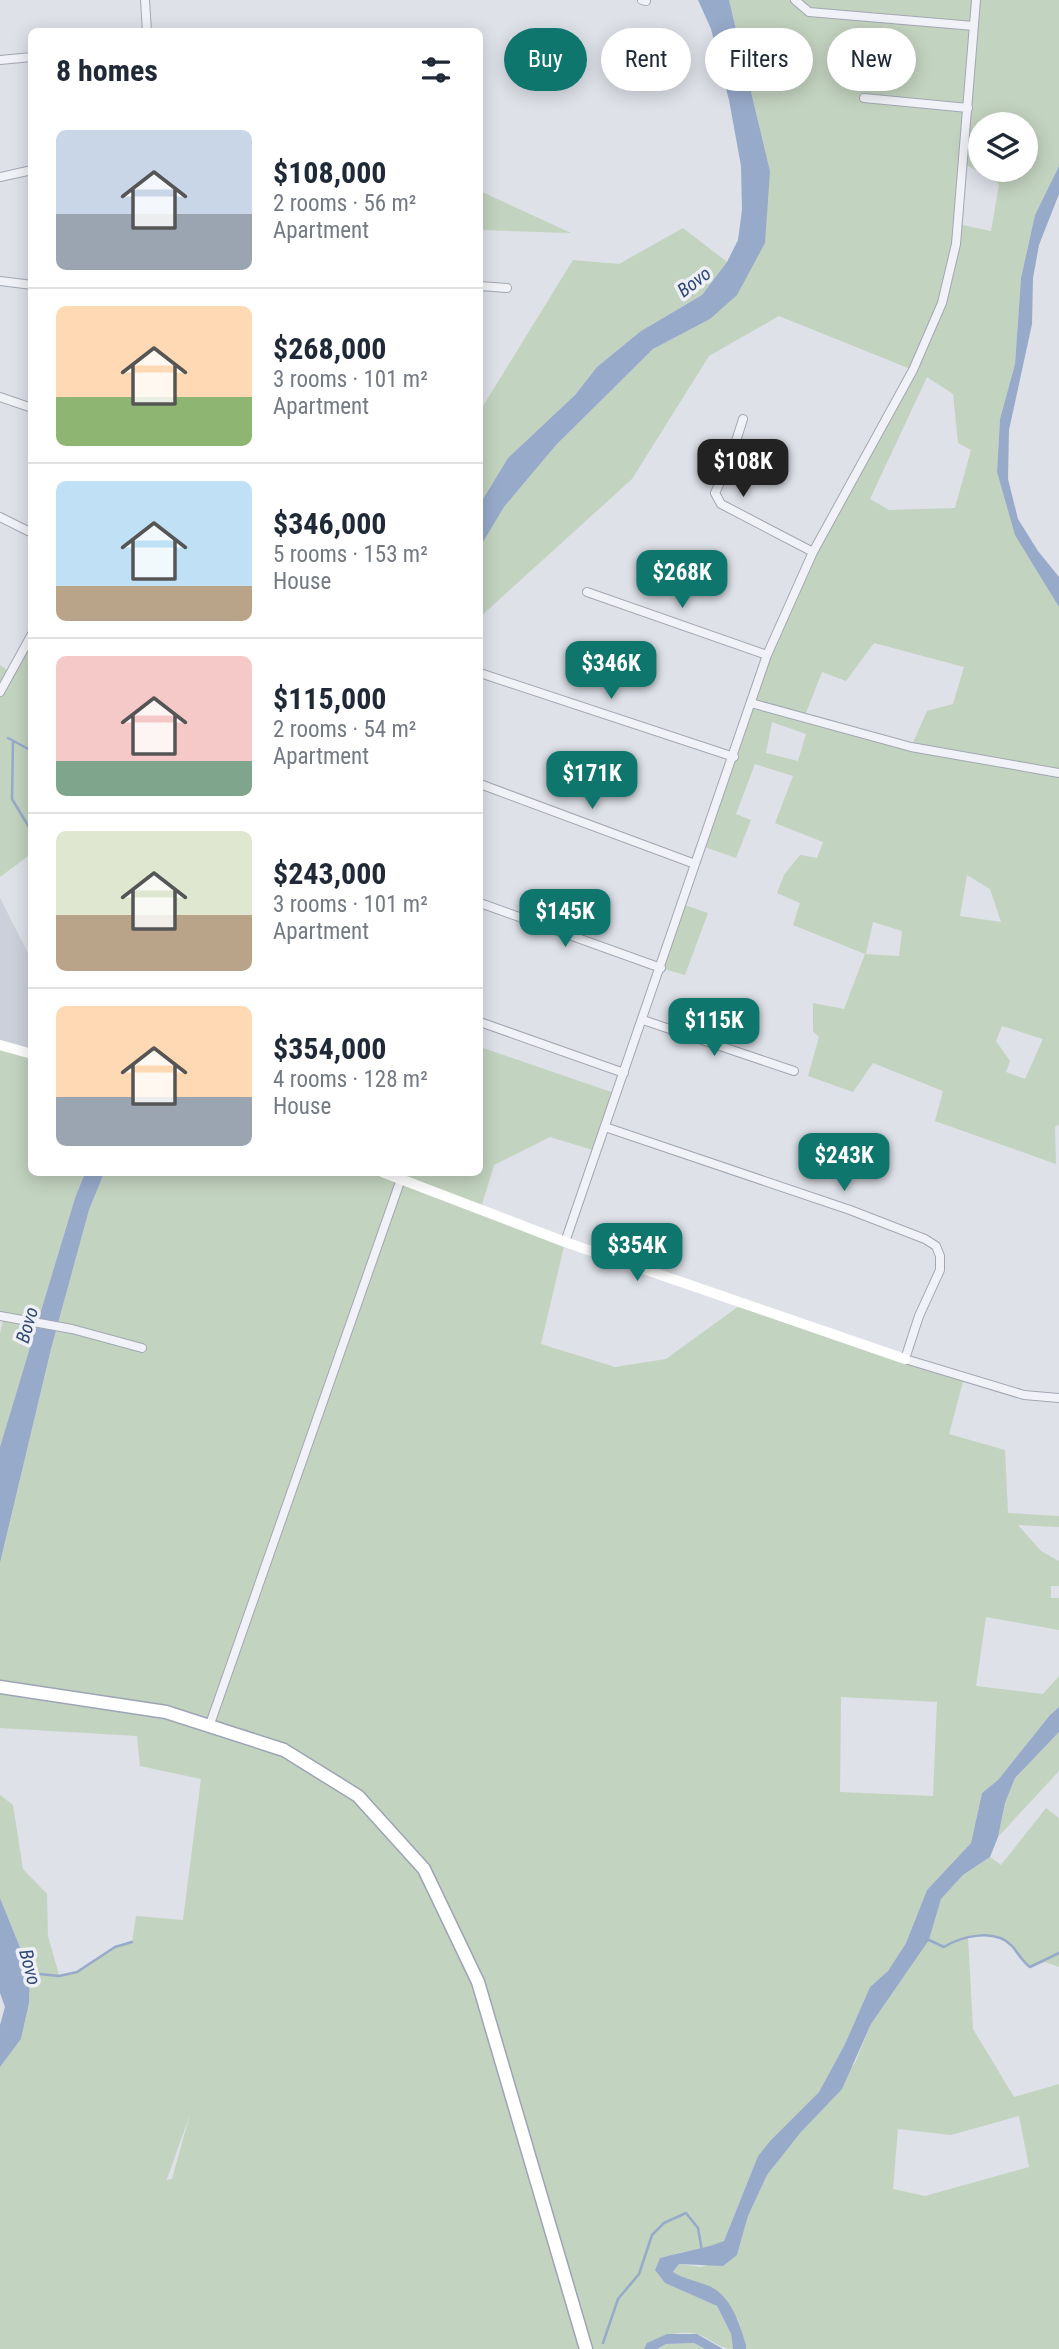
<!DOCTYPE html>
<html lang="en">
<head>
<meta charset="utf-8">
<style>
  :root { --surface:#fff; --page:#f6f6f7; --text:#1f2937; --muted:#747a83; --line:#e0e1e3; --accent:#0f766e }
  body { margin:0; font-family:"Roboto Condensed",sans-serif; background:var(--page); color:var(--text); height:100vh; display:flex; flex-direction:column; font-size:26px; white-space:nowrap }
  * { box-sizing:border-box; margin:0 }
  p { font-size:23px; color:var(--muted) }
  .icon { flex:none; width:38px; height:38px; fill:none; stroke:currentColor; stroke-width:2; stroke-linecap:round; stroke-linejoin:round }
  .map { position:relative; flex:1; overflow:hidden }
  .panel { position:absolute; left:28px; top:28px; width:455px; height:1148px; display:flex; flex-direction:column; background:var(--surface); border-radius:10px; box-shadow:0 4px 18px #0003 }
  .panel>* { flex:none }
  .hud { position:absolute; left:504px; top:28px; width:450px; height:63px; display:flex; gap:14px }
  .buttons { position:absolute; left:968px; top:112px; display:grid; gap:14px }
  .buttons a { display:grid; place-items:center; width:70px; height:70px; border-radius:50%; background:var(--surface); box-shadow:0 4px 18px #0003; font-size:35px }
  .price { position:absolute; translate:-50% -60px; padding:0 16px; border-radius:14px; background:var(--accent); color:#fff; font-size:23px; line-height:46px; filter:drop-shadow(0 2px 4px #0008) }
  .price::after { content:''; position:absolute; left:50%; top:42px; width:21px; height:16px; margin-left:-10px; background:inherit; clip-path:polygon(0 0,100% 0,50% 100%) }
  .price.on { background:#222; color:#fff }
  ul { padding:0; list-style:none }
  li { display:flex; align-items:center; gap:21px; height:175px; padding:0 28px }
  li+li { border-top:2px solid var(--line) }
  li span { display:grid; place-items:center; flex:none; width:196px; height:140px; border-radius:10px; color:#555 }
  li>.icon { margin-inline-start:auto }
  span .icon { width:84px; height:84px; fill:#fffc; stroke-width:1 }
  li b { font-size:30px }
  h2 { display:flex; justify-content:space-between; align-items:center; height:84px; padding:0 28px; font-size:30px }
  .tag { padding:0 24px; border-radius:32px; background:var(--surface); box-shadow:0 4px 18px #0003; font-size:24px; line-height:63px }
  .tag.on { background:var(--accent); color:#fff }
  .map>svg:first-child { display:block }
  .built { fill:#ccd0da }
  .green { fill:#c2d3bf; fill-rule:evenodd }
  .water { fill:#97aaca }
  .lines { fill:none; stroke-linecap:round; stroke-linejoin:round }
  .stream { stroke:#97aaca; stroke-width:2.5 }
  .street-casing { stroke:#a3a7b2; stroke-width:10 }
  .primary-casing { stroke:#9da4b5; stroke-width:15 }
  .street { stroke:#f1f2f7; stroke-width:8 }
  .secondary { stroke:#fff; stroke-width:10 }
  .primary { stroke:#fff; stroke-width:12 }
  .labels { text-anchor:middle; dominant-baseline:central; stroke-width:7; stroke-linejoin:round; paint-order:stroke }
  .water-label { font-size:19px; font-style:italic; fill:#2f4775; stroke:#eef0f6 }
</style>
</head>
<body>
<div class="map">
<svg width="1059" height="2349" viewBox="0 0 1059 2349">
  <rect width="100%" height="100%" fill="#dee1e8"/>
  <path class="built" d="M 0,898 L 31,959 L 31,1054 L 0,1045 Z"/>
  <path class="green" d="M 729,0 L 1059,0 L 1059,166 L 1035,215 L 1021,278 L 1015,364 L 1000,419 L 997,472 L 1016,535 L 1059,607 L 1059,1124 L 1055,1127 L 1056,1164 L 935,1121 L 943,1091 L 873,1063 L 853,1092 L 808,1076 L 819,1037 L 813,1031 L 813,1003 L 844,1009 L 865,954 L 793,925 L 800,903 L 777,893 L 784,875 L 800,855 L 817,858 L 823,842 L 775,823 L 793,776 L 755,764 L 736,814 L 751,820 L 736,858 L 702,846 L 767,655 L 814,552 L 913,370 L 779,316 L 709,356 L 632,479 L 480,617 L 480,547 L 504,507 L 556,445 L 653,349 L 710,319 L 770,171 ZM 980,124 L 1026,124 L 1026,170 L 980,170 ZM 963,164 L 990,176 L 999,185 L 991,231 L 958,224 ZM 927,377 L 953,394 L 958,443 L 971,450 L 955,508 L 889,510 L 870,499 ZM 874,643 L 964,667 L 953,704 L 927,711 L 911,747 L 804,718 L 822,672 L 846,681 ZM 772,722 L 806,734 L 798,761 L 766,753 ZM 967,875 L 990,889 L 1001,922 L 960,916 ZM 873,922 L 902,931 L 899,956 L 866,954 ZM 1002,1026 L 1043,1039 L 1025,1079 L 1006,1072 L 1010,1061 L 996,1041 Z
    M 480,191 L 571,233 L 480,230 Z
    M 683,228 L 727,262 L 702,295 L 641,331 L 597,367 L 575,395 L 508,458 L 480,504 L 480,411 L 573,260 L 619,264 Z
    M 31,634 L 31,854 L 0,877 L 0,665 L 10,672 Z
    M 682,904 L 708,913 L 685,975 L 661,968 Z
    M 0,1045 L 31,1054 L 32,1172 L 85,1173 L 75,1198 L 0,1447 L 0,1334 L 4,1317 L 0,1316 Z
    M 480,1047 L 617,1094 L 596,1151 L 550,1137 L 494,1165 L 480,1211 L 565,1242 L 541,1344 L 615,1367 L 666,1359 L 743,1303 L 964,1378 L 949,1434 L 1005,1450 L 1008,1513 L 1059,1516 L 1059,1527 L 1018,1525 L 1041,1551 L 1059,1561 L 1059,1586 L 1051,1586 L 1051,1598 L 1059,1598 L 1059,1630 L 986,1617 L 976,1686 L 1043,1694 L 1059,1676 L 1059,1707 L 1050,1715 L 998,1780 L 982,1793 L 971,1843 L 927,1890 L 906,1943 L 888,1971 L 870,1987 L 845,2044 L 819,2092 L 770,2141 L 758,2156 L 724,2241 L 702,2250 L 682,2252 L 660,2258 L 655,2270 L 665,2283 L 717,2306 L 731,2334 L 733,2349 C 719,2349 710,2338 697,2334 C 679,2330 662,2336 647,2343 L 644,2349 L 0,2349 L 0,2067 L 21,2039 L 29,2003 L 30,1972 L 0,1898 L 0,1795 L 13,1805 L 23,1869 L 47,1894 L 48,1936 L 59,1975 L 77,1972 L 115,1947 L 132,1942 L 136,1916 L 183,1920 L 201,1779 L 140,1766 L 137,1736 L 0,1728 L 0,1563 L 51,1349 L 89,1210 L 104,1173 L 480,1172 ZM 841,1697 L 937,1702 L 933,1796 L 840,1792 ZM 190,2114 L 172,2179 L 167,2180 L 167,2179 Z
    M 1059,1732 L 1059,1771 L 998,1837 L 1005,1803 L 1015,1778 Z
    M 1046,1808 L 1059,1818 L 1059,1967 L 1045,1962 L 1030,1967 C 1022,1961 1018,1952 1012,1946 C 1001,1934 982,1935 968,1937 L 973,2029 L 1014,2097 L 1059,2084 L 1059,2349 L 746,2349 L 738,2319 L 686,2279 L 673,2273 L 679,2264 L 701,2267 L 737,2255 L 748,2216 L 767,2175 L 855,2063 L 871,2024 L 929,1940 L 941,1899 L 963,1875 L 990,1857 L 1001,1865 ZM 1019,2116 L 1029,2167 L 925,2196 L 893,2189 L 898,2129 L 951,2135 Z
    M 694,2343 L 705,2349 L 657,2349 L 666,2344 Z"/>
  <path class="water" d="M 698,0 L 729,0 L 770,171 L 765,243 L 737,295 L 710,319 L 653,349 L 556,445 L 504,507 L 480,547 L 480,504 L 508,458 L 575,395 L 597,367 L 641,331 L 702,295 L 727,262 L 738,240 L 742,210 L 741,166 L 729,100 L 711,29 Z
    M 1059,166 L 1059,194 L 1039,245 L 1033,278 L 1032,324 L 1009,430 L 1008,479 L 1018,519 L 1038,551 L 1059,577 L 1059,607 L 1015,535 L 997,472 L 1000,419 L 1015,364 L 1021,278 L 1035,215 Z
    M 85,1173 L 104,1173 L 89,1210 L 51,1349 L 0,1563 L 0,1447 L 75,1198 Z
    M 1059,1707 L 1059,1732 L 1015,1778 L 1005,1803 L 998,1837 L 990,1857 L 963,1875 L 941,1899 L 929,1940 L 871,2024 L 842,2089 L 801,2132 L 767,2175 L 748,2216 L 737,2255 L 723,2266 L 679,2264 L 673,2272 C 684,2279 697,2281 709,2286 C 731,2295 740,2325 746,2345 L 746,2349 L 733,2349 L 731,2334 L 717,2306 L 665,2283 L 655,2270 L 660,2258 C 683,2251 702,2250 724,2241 L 758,2156 L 770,2141 L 819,2092 L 845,2044 L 870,1987 L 888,1971 L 906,1943 L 927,1890 L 971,1843 L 982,1793 L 998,1780 L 1050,1715 Z
    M 0,1898 L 30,1972 L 29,2003 L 21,2039 L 0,2067 L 0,2025 L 5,2007 L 0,1993 Z
    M 667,2334 L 697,2334 L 723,2349 L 705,2349 L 694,2343 L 666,2344 L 657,2349 L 644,2349 L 647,2343 Z"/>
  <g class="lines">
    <path class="stream" d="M 8,738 L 32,751
      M 13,741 L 12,799 L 32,832
      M 925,1942 L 929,1940 L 944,1947 C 962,1936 995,1928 1012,1946 C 1018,1953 1022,1961 1030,1967 L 1059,1953
      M 29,1973 L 59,1976 L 77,1972 L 115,1947 L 132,1942
      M 603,2343 L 618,2299 L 639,2274 L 652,2235 L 664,2223 L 686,2213 L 698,2228 L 702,2251"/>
    <g class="street-casing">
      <path id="street" d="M 145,0 L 147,32
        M 642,0 L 646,1
        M 795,0 L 809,12 L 974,26
        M 0,60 L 32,57
        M 864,98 L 968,108
        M 0,177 L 32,170
        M 0,281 L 32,285
        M 480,286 L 507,288
        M 0,397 L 32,408
        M 743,419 L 729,463 L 715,493 L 721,504 L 813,552
        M 0,517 L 32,533
        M 587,592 L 767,655
        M 480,673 L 734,757
        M 0,692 L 32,634
        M 751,703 L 911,747 L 1059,773
        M 480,784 L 695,864
        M 480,903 L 661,968
        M 643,1020 L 794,1071
        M 480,1022 L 624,1073
        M 605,1127 L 850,1210 L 925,1239 L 936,1246 L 940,1256 L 940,1270 L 919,1316 L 905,1359 L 1024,1395 L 1059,1398
        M 565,1242 L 767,655 L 813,552 L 913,370 L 942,303 L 956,244 L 976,0
        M 0,1316 L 72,1329 L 142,1348
        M 210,1724 L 401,1179"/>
    </g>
    <g class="primary-casing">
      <path id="primary" d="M 0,1687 L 166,1712 L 284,1750 L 358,1796 L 424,1869 L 478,1982 L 586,2349"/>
    </g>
    <use href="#street" class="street"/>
    <path class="secondary" d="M 0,1045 L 32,1054
      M 382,1172 L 565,1242 L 905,1359"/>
    <use href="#primary" class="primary"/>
  </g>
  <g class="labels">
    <g class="water-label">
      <text transform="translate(694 282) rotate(-37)">Bovo</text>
      <text transform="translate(27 1325) rotate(-74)">Bovo</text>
      <text transform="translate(30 1967) rotate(75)">Bovo</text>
    </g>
  </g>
</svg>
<div class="buttons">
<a><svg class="icon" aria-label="layers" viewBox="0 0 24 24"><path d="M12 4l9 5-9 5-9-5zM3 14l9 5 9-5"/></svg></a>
</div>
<b class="price on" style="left:743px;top:499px">$108K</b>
<b class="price" style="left:682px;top:610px">$268K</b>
<b class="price" style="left:611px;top:701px">$346K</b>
<b class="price" style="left:592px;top:811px">$171K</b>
<b class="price" style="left:565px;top:949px">$145K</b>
<b class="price" style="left:714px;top:1058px">$115K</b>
<b class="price" style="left:844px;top:1193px">$243K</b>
<b class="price" style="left:637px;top:1283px">$354K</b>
<div class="hud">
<a class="tag on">Buy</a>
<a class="tag">Rent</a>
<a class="tag">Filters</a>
<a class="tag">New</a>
</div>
<section class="panel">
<h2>8 homes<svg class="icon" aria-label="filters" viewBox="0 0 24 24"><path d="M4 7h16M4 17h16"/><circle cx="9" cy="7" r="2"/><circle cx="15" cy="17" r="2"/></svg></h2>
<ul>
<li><span style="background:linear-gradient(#c9d6e8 60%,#9aa5b1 0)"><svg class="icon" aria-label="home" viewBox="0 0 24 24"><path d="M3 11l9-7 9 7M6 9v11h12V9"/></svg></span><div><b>$108,000</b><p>2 rooms · 56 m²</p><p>Apartment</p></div></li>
<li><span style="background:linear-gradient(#ffd9b3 65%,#8fb573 0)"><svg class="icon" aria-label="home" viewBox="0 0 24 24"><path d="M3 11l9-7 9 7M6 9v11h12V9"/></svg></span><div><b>$268,000</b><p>3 rooms · 101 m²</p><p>Apartment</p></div></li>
<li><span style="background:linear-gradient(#bfe0f5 75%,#b9a48a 0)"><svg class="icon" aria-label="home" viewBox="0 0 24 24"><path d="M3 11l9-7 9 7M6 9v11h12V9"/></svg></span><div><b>$346,000</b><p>5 rooms · 153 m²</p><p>House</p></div></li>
<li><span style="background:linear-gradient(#f6c9c9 75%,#7fa58c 0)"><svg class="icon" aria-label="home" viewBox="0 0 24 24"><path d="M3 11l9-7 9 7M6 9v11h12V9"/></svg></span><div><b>$115,000</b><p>2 rooms · 54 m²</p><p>Apartment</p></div></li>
<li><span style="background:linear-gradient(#dfe7d0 60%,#b9a48a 0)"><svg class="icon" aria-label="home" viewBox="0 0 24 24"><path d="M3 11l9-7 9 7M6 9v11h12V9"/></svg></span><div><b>$243,000</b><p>3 rooms · 101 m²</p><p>Apartment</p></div></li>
<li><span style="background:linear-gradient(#ffd9b3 65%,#9aa5b1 0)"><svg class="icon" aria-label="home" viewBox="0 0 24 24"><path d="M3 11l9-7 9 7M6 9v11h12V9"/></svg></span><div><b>$354,000</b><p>4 rooms · 128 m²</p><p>House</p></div></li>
</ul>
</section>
</div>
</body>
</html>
